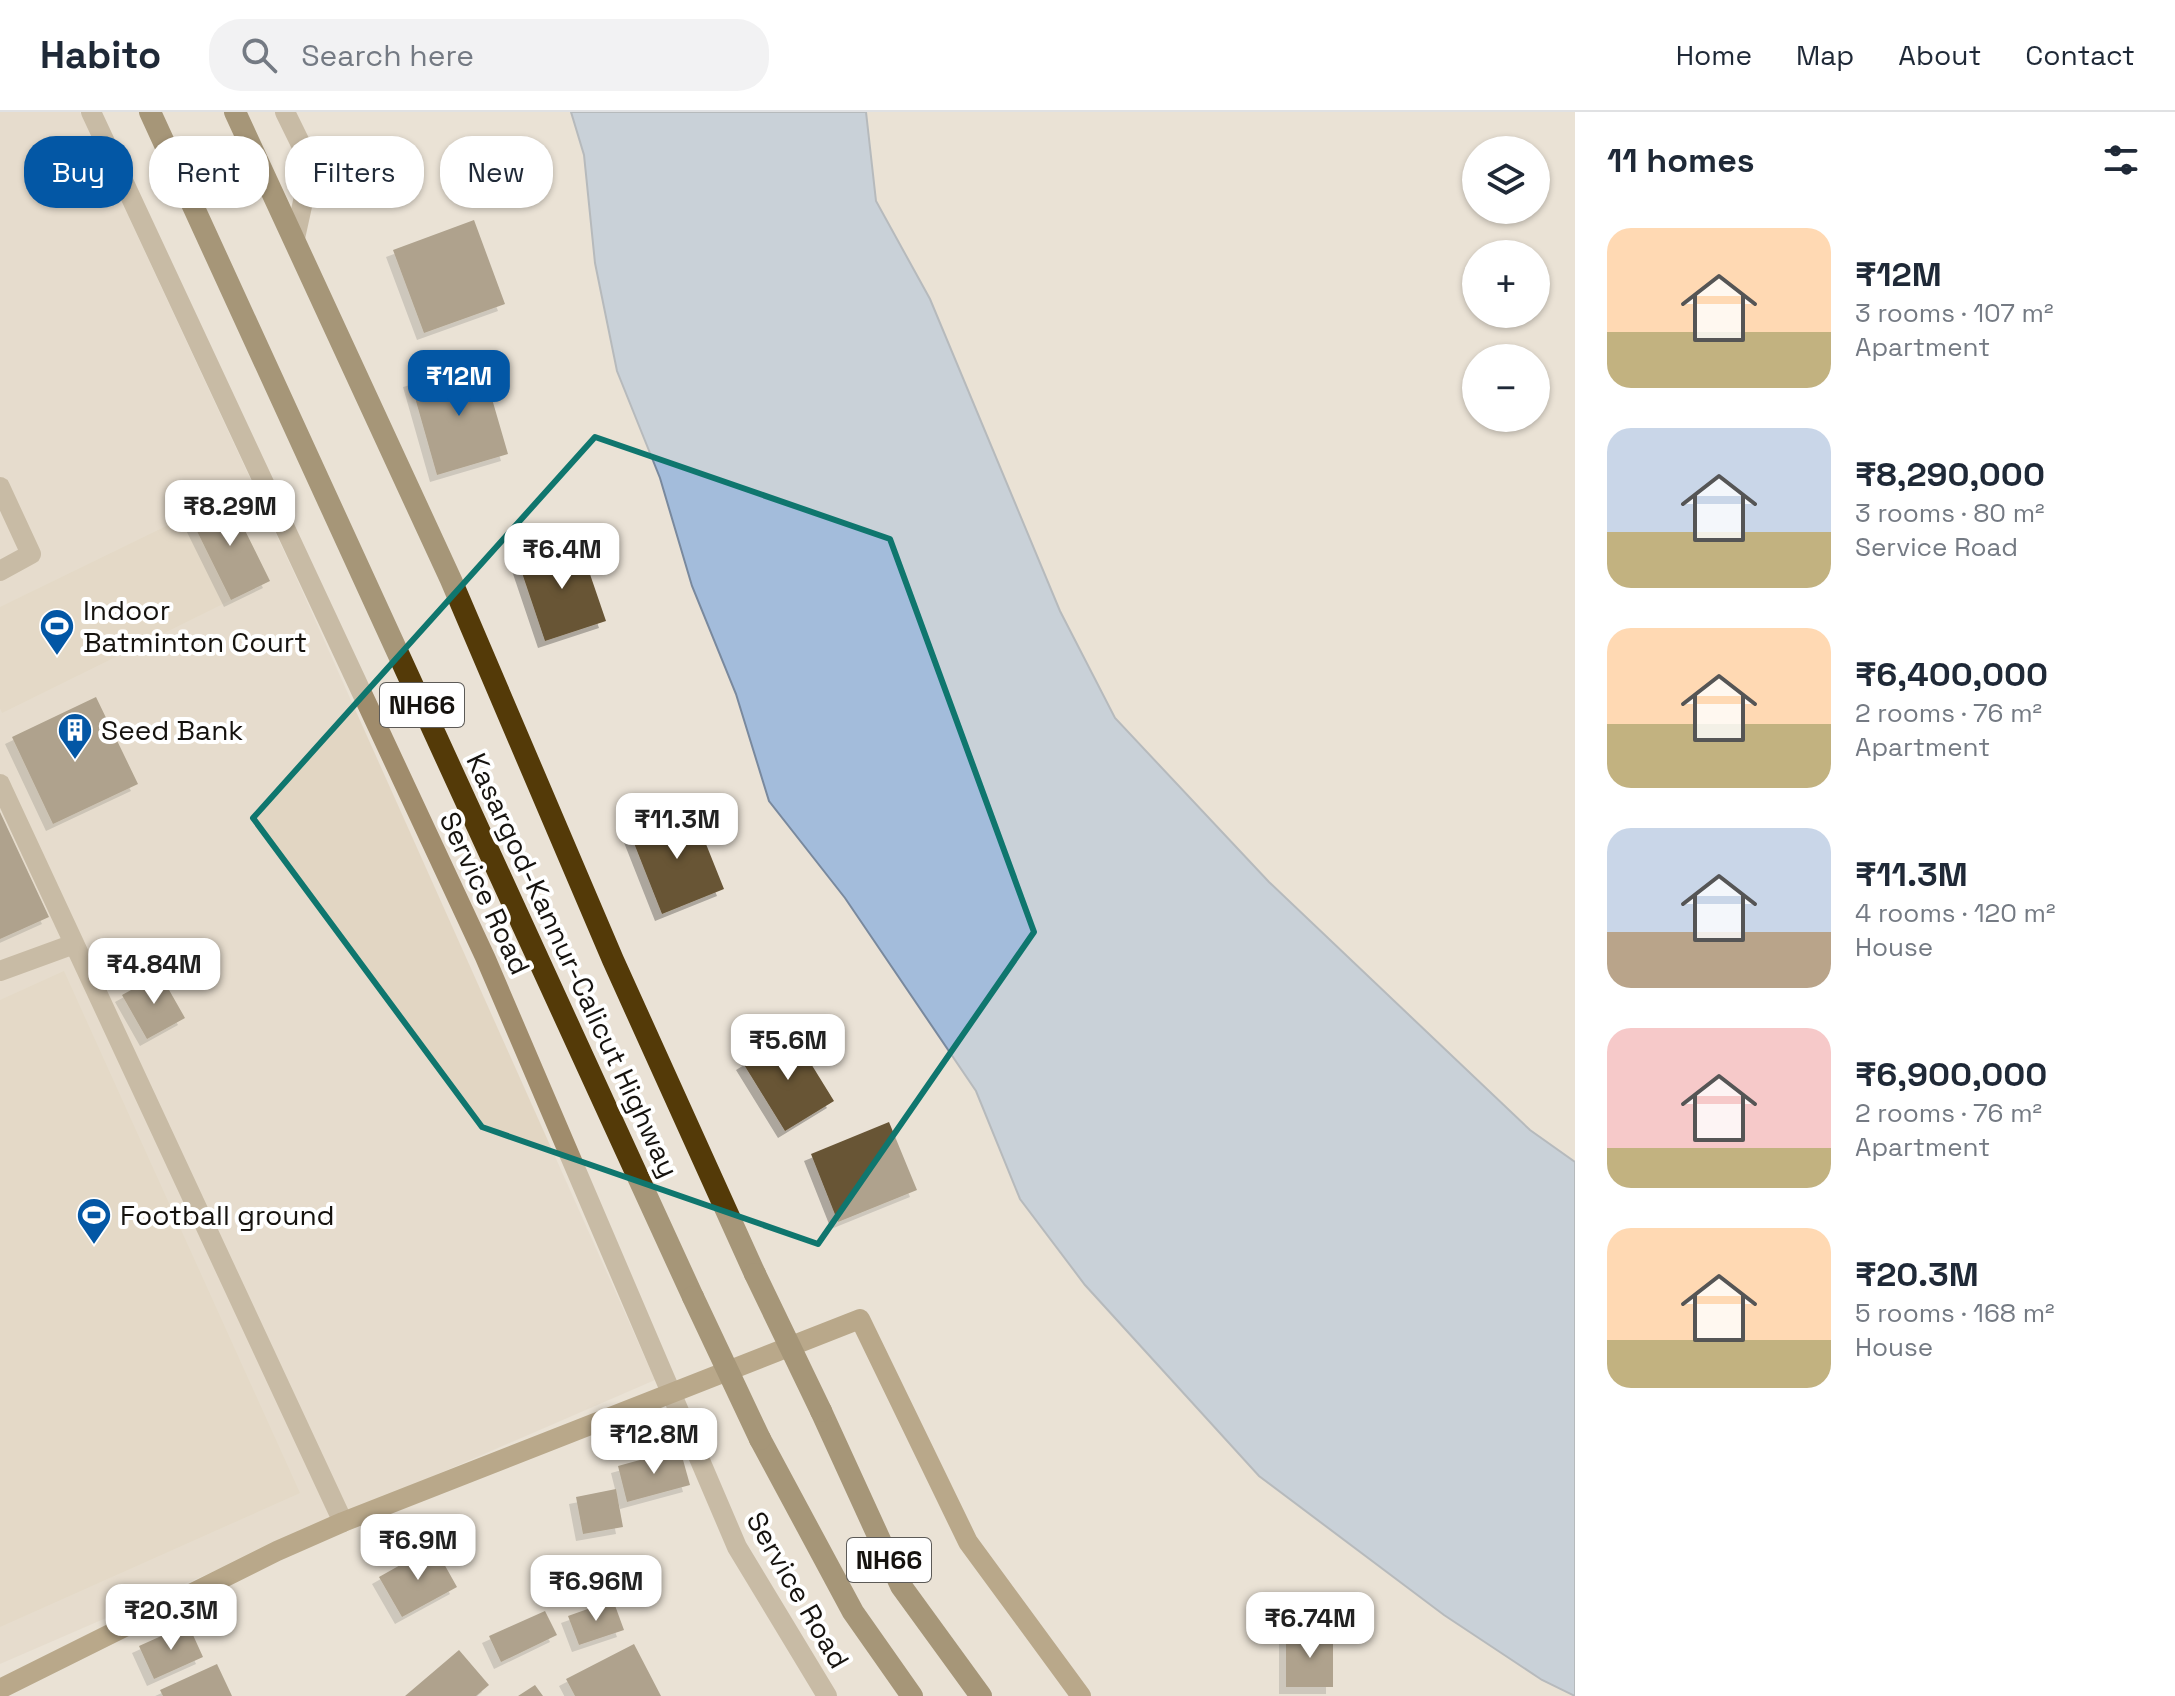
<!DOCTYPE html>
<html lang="en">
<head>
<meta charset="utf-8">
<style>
  :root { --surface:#fff; --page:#f2f2f3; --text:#1f2937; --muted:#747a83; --line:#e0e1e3; --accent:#0357a5 }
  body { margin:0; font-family:"Space Grotesk",sans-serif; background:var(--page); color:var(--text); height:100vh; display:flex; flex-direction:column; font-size:30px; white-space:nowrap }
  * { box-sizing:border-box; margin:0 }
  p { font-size:26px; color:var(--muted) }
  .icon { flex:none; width:44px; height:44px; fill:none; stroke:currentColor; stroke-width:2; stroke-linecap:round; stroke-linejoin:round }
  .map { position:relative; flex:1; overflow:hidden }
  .side { display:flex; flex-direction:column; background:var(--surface); width:600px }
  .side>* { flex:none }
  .guide { position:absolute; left:24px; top:24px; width:760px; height:72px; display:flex; gap:16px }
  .buttons { position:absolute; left:1462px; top:24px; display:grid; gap:16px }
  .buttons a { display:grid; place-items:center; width:88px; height:88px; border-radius:50%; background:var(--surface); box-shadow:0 2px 6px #0004; font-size:40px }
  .price { position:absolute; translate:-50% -68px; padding:0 18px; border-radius:16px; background:#fff; color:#222; font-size:26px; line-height:52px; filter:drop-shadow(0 2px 4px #0008) }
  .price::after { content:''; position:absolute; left:50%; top:48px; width:24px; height:18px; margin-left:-12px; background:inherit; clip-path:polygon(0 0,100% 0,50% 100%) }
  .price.current { background:var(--accent); color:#fff }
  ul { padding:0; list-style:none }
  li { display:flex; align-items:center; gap:24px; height:200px; padding:0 32px }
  li span { display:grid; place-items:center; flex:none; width:224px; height:160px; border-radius:24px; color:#555 }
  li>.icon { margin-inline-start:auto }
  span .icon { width:96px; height:96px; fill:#fffc; stroke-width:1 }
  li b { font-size:34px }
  h2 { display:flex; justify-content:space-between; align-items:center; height:96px; padding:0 32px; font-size:34px }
  .pill { padding:0 28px; border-radius:32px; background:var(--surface); box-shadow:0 2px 6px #0004; font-size:28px; line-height:72px }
  .pill.current { background:var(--accent); color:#fff }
  header { display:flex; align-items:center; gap:48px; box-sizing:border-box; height:112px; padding:0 40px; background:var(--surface); border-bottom:2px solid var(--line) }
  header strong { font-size:38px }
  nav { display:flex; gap:44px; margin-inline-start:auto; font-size:28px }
  .search { width:560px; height:72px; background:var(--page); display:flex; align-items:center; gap:20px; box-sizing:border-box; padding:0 28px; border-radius:32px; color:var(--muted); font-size:30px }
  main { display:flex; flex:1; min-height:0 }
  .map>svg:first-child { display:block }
  .built { fill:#e2d6c3 }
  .green { fill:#ddceb5 }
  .water { fill:#a3bcdb; stroke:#79899e; stroke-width:2 }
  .building { fill:#685536; filter:url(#shadow) }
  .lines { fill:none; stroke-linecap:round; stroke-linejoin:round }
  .minor { stroke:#a08c6c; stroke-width:20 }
  .tertiary { stroke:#a08c6c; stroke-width:20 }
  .secondary { stroke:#7e6230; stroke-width:20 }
  .trunk { stroke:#543a08; stroke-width:22 }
  .trunk-bridge { stroke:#543a08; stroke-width:22 }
  .marked { fill:none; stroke:#0f766e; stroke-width:6; stroke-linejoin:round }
  .labels { text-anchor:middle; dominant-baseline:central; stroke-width:8; stroke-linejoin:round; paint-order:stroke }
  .shield { fill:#fff; stroke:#5c5a57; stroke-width:2 }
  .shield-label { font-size:26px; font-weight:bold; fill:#16130f }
  .poi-label { font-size:28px; fill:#16130f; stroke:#fff; text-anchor:start }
  .street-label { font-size:28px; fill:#16130f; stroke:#fff }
</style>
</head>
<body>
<header>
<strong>Habito</strong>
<div class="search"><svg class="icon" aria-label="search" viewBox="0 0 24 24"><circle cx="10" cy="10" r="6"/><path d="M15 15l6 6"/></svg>Search here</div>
<nav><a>Home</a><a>Map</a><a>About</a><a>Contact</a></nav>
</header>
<main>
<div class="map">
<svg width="1575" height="1584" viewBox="0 0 1575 1584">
  <defs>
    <filter id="shadow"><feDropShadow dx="-7" dy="7" stdDeviation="0" flood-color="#0004"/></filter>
  </defs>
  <rect width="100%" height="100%" fill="#eae2d6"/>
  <path class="built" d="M 0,0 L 80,0 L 295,463 L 655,1268 L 0,1552 Z"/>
  <path class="green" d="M 189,403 L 231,488 L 2,601 L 0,596 L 0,495 Z
    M 64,859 L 300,1381 L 0,1515 L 0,888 Z"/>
  <path class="water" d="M 571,0 L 866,0 L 876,89 L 930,187 L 1060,499 L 1115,606 L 1269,770 L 1530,1018 L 1575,1050 L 1575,1584 L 1542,1568 L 1444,1503 L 1259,1364 L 1085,1173 L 1020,1087 L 976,979 L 845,786 L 769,689 L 736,582 L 692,474 L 660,366 L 617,259 L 595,151 L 584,43 Z"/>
  <path class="building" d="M 474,108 L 505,192 L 424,221 L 393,138 Z
    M 481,249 L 508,342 L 437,363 L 410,268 Z
    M 228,384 L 270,469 L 231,488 L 189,403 Z
    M 579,430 L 606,509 L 545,529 L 518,449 Z
    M 96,585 L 138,672 L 53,712 L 12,625 Z
    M 692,697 L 724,777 L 662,802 L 630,721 Z
    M 0,700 L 49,805 L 0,827 Z
    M 160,862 L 185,906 L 147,927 L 122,883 Z
    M 792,921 L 834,989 L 785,1019 L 743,951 Z
    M 889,1010 L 917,1078 L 838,1110 L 811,1042 Z
    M 680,1337 L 690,1373 L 627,1390 L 618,1354 Z
    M 616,1377 L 623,1415 L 583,1422 L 576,1385 Z
    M 434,1434 L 457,1475 L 402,1505 L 379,1465 Z
    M 613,1488 L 624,1518 L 579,1533 L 568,1504 Z
    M 545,1499 L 557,1523 L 501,1550 L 489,1524 Z
    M 188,1512 L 203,1545 L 154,1567 L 139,1534 Z
    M 1286,1522 L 1333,1522 L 1333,1575 L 1286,1575 Z
    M 634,1532 L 661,1584 L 575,1584 L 566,1567 Z
    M 459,1538 L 489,1573 L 476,1584 L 405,1584 Z
    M 217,1552 L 232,1584 L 163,1584 L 160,1578 Z
    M 535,1573 L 543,1584 L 518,1584 Z"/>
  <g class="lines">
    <path class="minor" d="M 0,375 L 31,442 L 0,459
      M 0,672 L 343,1410
      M 0,859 L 74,832"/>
    <path class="tertiary" d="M 91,0 L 485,845 L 737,1435 L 827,1584
      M 285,0 L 311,53 L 295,126"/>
    <path class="secondary" d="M 0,1577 L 277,1439 L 343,1410 L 860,1207 L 968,1430 L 1081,1584"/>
    <path class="trunk" d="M 150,0 L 693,1185
      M 235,0 L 451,468 L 613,848 L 755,1162
      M 821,1299 L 901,1474 L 981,1584
      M 760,1327 L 853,1500 L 912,1584"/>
    <path class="trunk-bridge" d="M 755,1162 L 821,1299
      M 693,1185 L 760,1327"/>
  </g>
  <path d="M0 0H1575V1584H0ZM 595,325 L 890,427 L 1034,820 L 818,1132 L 482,1015 L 253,706 Z" fill="#eae2d6" fill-opacity=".55" fill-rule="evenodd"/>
  <path class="marked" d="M 595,325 L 890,427 L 1034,820 L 818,1132 L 482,1015 L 253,706 Z"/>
  <defs>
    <g id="stadium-pin" transform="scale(1.8)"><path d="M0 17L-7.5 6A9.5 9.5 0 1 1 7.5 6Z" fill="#0357a5" stroke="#fff"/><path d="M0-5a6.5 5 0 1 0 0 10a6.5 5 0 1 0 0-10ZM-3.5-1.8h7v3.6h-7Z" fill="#fff"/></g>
    <g id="building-pin" transform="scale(1.8)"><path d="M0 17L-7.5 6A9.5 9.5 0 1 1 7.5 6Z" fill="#0357a5" stroke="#fff"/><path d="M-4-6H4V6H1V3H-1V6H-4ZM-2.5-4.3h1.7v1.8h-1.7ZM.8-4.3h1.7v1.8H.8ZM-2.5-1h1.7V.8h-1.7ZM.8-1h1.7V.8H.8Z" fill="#fff"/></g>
  </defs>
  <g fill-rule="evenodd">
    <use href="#stadium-pin" x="57" y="514"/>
    <use href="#building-pin" x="75" y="618"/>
    <use href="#stadium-pin" x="94" y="1103"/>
  </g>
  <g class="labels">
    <g class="shield">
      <rect x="380" y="571" width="84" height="44" rx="6"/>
      <rect x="847" y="1426" width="84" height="44" rx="6"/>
    </g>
    <g class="shield-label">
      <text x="422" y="593">NH66</text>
      <text x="889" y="1448">NH66</text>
    </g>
    <g class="poi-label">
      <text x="83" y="498">Indoor<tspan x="83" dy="32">Batminton Court</tspan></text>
      <text x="101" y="618">Seed Bank</text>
      <text x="120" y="1103">Football ground</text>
    </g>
    <g class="street-label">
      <text transform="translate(485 781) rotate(65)">Service Road</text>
      <text transform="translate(573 853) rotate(65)">Kasargod-Kannur-Calicut Highway</text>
      <text transform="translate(798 1478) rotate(60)">Service Road</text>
    </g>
  </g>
</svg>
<div class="buttons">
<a><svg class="icon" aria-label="layers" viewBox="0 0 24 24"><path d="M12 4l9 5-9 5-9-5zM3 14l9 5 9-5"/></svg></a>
<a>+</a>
<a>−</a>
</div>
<b class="price current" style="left:459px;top:306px">₹12M</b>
<b class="price" style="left:230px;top:436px">₹8.29M</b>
<b class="price" style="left:562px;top:479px">₹6.4M</b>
<b class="price" style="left:677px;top:749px">₹11.3M</b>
<b class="price" style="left:154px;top:894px">₹4.84M</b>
<b class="price" style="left:788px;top:970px">₹5.6M</b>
<b class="price" style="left:654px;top:1364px">₹12.8M</b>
<b class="price" style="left:418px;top:1470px">₹6.9M</b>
<b class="price" style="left:596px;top:1511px">₹6.96M</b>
<b class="price" style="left:171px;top:1540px">₹20.3M</b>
<b class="price" style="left:1310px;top:1548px">₹6.74M</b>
<div class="guide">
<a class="pill current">Buy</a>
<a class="pill">Rent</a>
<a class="pill">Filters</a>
<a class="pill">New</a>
</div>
</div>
<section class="side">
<h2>11 homes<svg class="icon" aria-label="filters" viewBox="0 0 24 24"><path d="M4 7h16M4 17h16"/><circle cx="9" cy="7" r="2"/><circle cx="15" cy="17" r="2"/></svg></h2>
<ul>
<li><span style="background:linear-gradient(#ffd9b3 65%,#c2b280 0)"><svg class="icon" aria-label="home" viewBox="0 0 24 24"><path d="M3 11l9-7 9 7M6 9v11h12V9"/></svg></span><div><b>₹12M</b><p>3 rooms · 107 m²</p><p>Apartment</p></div></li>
<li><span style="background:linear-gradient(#c9d6e8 65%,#c2b280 0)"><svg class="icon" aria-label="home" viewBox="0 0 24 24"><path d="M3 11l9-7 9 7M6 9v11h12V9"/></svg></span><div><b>₹8,290,000</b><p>3 rooms · 80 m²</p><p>Service Road</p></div></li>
<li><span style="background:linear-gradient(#ffd9b3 60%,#c2b280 0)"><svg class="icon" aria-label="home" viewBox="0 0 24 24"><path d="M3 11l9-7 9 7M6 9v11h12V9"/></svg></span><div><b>₹6,400,000</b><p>2 rooms · 76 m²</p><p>Apartment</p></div></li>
<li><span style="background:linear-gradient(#c9d6e8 65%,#b9a48a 0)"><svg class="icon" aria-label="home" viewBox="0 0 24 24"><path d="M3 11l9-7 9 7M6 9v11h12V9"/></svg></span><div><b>₹11.3M</b><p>4 rooms · 120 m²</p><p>House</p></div></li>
<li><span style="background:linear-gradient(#f6c9c9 75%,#c2b280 0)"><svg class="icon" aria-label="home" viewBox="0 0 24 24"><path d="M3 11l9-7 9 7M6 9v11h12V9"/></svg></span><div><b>₹6,900,000</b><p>2 rooms · 76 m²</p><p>Apartment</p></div></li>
<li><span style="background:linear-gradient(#ffd9b3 70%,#c2b280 0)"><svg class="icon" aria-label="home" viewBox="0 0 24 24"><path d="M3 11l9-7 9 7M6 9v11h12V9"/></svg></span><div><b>₹20.3M</b><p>5 rooms · 168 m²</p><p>House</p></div></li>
</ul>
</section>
</main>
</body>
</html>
